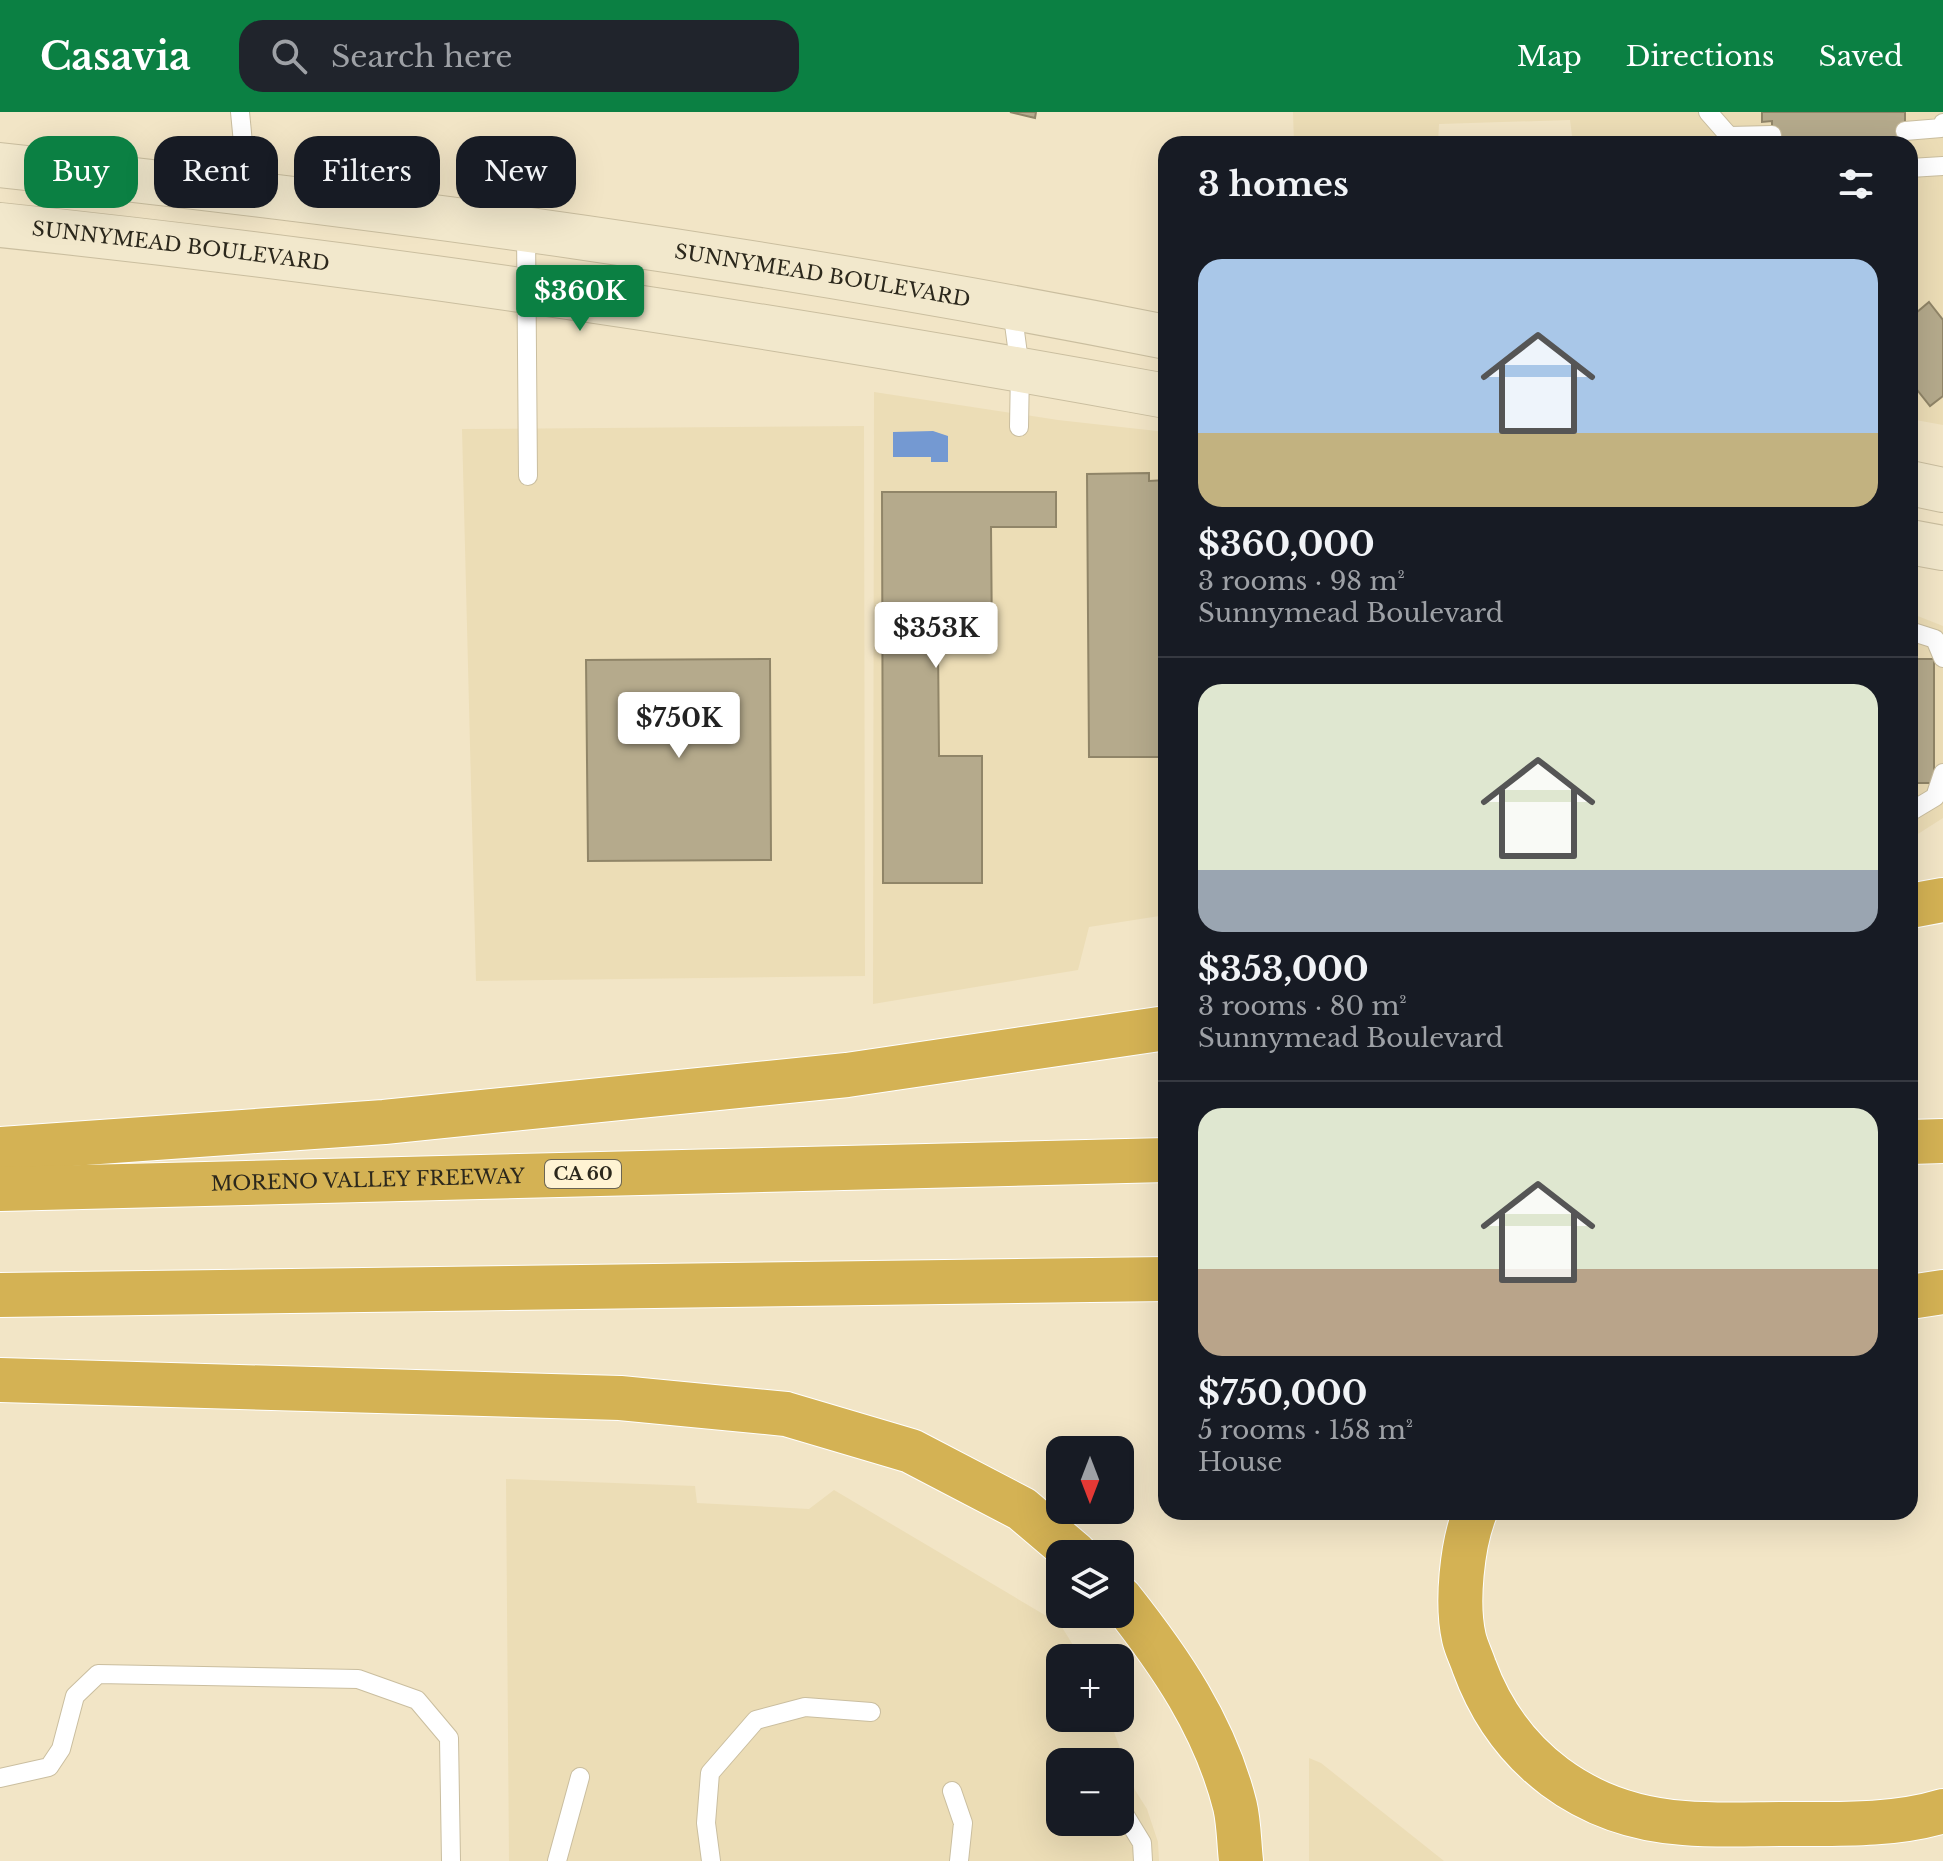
<!DOCTYPE html>
<html lang="en">
<head>
<meta charset="utf-8">
<style>
  :root { --surface:#171b24; --page:#20242c; --text:#f1f3f6; --muted:#9ea1a6; --line:#363941; --accent:#0b8043 }
  body { margin:0; font-family:"Libre Baskerville",serif; background:var(--page); color:var(--text); height:100vh; display:flex; flex-direction:column; font-size:30px; white-space:nowrap }
  * { box-sizing:border-box; margin:0 }
  p { font-size:26px; color:var(--muted) }
  .icon { flex:none; width:44px; height:44px; fill:none; stroke:currentColor; stroke-width:2; stroke-linecap:round; stroke-linejoin:round }
  .map { position:relative; flex:1; overflow:hidden }
  .sheet { position:absolute; left:1158px; top:24px; width:760px; height:1384px; display:flex; flex-direction:column; background:var(--surface); border-radius:24px; box-shadow:0 8px 32px #0002 }
  .sheet>* { flex:none }
  .hud { position:absolute; left:24px; top:24px; width:760px; height:72px; display:flex; gap:16px }
  .needle { width:52px; rotate:180deg }
  .fabs { position:absolute; left:1046px; top:1324px; display:grid; gap:16px }
  .fabs a { display:grid; place-items:center; width:88px; height:88px; border-radius:16px; background:var(--surface); box-shadow:0 8px 32px #0002; font-size:40px }
  .price { position:absolute; translate:-50% -68px; padding:0 18px; border-radius:8px; background:#fff; color:#222; font-size:26px; line-height:52px; filter:drop-shadow(0 2px 4px #0008) }
  .price::after { content:''; position:absolute; left:50%; top:48px; width:24px; height:18px; margin-left:-12px; background:inherit; clip-path:polygon(0 0,100% 0,50% 100%) }
  .price.selected { background:var(--accent); color:#fff }
  ul { padding:0; list-style:none }
  li { display:grid; align-content:center; gap:16px; height:424px; padding:0 40px }
  li+li { border-top:2px solid var(--line) }
  li span { display:grid; place-items:center; height:248px; border-radius:24px; color:#555 }
  li>.icon { margin-inline-start:auto }
  span .icon { width:144px; height:144px; fill:#fffc; stroke-width:1 }
  li b { font-size:34px }
  h2 { display:flex; justify-content:space-between; align-items:center; height:96px; padding:0 40px; font-size:34px }
  .tag { padding:0 28px; border-radius:24px; background:var(--surface); box-shadow:0 8px 32px #0002; font-size:28px; line-height:72px }
  .tag.selected { background:var(--accent); color:#fff }
  header { display:flex; align-items:center; gap:48px; box-sizing:border-box; height:112px; padding:0 40px; background:var(--accent); color:#fff }
  header strong { font-size:38px }
  nav { display:flex; gap:44px; margin-inline-start:auto; font-size:28px }
  .search { width:560px; height:72px; background:var(--page); display:flex; align-items:center; gap:20px; box-sizing:border-box; padding:0 28px; border-radius:24px; color:var(--muted); font-size:30px }
  .map>svg:first-child { display:block }
  .built { fill:#ecddb6; fill-rule:evenodd }
  .water { fill:#7499d2 }
  .building { fill:#b5aa8c; stroke:#908568; stroke-width:2 }
  .lines { fill:none; stroke-linecap:round; stroke-linejoin:round }
  .service-casing { stroke:#cabe9f; stroke-width:20 }
  .secondary-casing { stroke:#cabe9f; stroke-width:46 }
  .motorway-casing { stroke:#fff; stroke-width:46 }
  .service { stroke:#fff; stroke-width:18 }
  .secondary { stroke:#f2e8cc; stroke-width:44 }
  .motorway { stroke:#d4b254; stroke-width:44 }
  .labels { text-anchor:middle; dominant-baseline:central; stroke-width:6; stroke-linejoin:round; paint-order:stroke }
  .shield { fill:#fff3d3; stroke:#6b6553; stroke-width:2 }
  .shield-label { font-size:18px; font-weight:bold; fill:#2c281c }
  .street-label { font-size:20px; fill:#2c281c; stroke:#fff3d3 }
</style>
</head>
<body>
<header>
<strong>Casavia</strong>
<div class="search"><svg class="icon" aria-label="search" viewBox="0 0 24 24"><circle cx="10" cy="10" r="6"/><path d="M15 15l6 6"/></svg>Search here</div>
<nav><a>Map</a><a>Directions</a><a>Saved</a></nav>
</header>
<div class="map">
<svg width="1943" height="1749" viewBox="0 0 1943 1749">
  <rect width="100%" height="100%" fill="#f2e5c6"/>
  <path class="built" d="M 1293,0 L 1943,0 L 1943,313 L 1910,307 L 1910,32 L 1573,32 L 1570,8 L 1439,12 L 1438,32 L 1294,32 Z
    M 874,280 L 1058,308 L 1166,320 L 1166,803 L 1089,815 L 1078,858 L 873,892 Z
    M 864,314 L 865,864 L 476,869 L 462,317 Z
    M 1910,501 L 1943,514 L 1943,706 L 1910,727 Z
    M 506,1367 L 695,1374 L 697,1391 L 809,1397 L 834,1378 L 1060,1512 L 1081,1546 L 1060,1546 L 1060,1606 L 1109,1606 L 1135,1678 L 1147,1697 L 1158,1730 L 1159,1749 L 509,1749 ZM 1060,1650 L 1120,1650 L 1120,1710 L 1060,1710 Z
    M 1309,1646 L 1321,1651 L 1444,1749 L 1309,1749 Z"/>
  <path class="water" d="M 933,319 L 948,324 L 948,350 L 931,350 L 931,345 L 893,345 L 893,320 Z"/>
  <path class="building" d="M 1010,0 L 1036,0 L 1035,6 Z
    M 1762,0 L 1905,0 L 1905,32 L 1772,32 L 1772,9 L 1762,10 Z
    M 1910,78 L 1914,78 L 1915,150 L 1910,150 Z
    M 1929,190 L 1943,208 L 1943,284 L 1930,294 L 1910,269 L 1910,206 Z
    M 1149,361 L 1149,369 L 1166,368 L 1166,645 L 1089,645 L 1087,362 Z
    M 882,380 L 1056,380 L 1056,415 L 991,415 L 992,532 L 938,532 L 939,644 L 982,644 L 982,771 L 883,771 Z
    M 770,547 L 771,748 L 588,749 L 586,548 Z
    M 1910,547 L 1934,547 L 1934,671 L 1912,671 L 1912,679 Z"/>
  <g class="lines">
    <g class="service-casing">
      <path id="service" d="M 240,0 L 243,31 L 240,81
        M 1708,0 L 1729,24 L 1772,23
        M 1905,19 L 1941,16 L 1943,11
        M 1910,56 L 1943,54
        M 526,119 L 528,364
        M 1012,197 L 1020,257 L 1019,315
        M 1910,519 L 1935,527 L 1943,546
        M 1910,700 L 1935,685 L 1943,661
        M 0,1666 L 49,1655 L 61,1637 L 75,1584 L 98,1562 L 358,1567 L 417,1588 L 449,1626 L 451,1749
        M 952,1679 L 963,1711 L 959,1749
        M 1120,1695 L 1142,1731 L 1143,1749
        M 557,1749 L 580,1665
        M 711,1749 L 706,1711 L 710,1661 L 756,1608 L 805,1595 L 871,1600"/>
    </g>
    <g class="secondary-casing">
      <g id="secondary">
        <path id="s1" d="M 0,53 C 390,95 781,148 1166,225"/>
        <path id="s2" d="M 0,113 C 391,154 779,213 1166,284"/>
        <path d="M 1910,371 L 1943,378"/>
        <path d="M 1910,430 L 1943,436"/>
      </g>
    </g>
    <g class="motorway-casing">
      <g id="motorway">
        <path d="M 1910,794 L 1943,788"/>
        <path d="M 1910,1030 L 1943,1029"/>
        <path d="M 0,1037 L 384,1010 L 847,963 L 1166,916"/>
        <path id="s3" d="M 0,1077 L 1166,1048"/>
        <path d="M 0,1183 L 1166,1167"/>
        <path d="M 1910,1185 L 1943,1180"/>
        <path d="M 0,1268 L 620,1286 L 786,1302 L 911,1339 L 1022,1397 L 1075,1442"/>
        <path d="M 1475,1400 C 1462,1433 1456,1491 1464,1526 C 1466,1535 1471,1545 1474,1554 C 1508,1647 1585,1704 1684,1711 C 1717,1714 1753,1712 1787,1712 C 1837,1712 1894,1714 1943,1699"/>
        <path d="M 1120,1486 C 1170,1549 1215,1614 1235,1694 C 1239,1711 1239,1731 1241,1749"/>
      </g>
    </g>
    <use href="#service" class="service"/>
    <use href="#secondary" class="secondary"/>
    <use href="#motorway" class="motorway"/>
  </g>
  <g class="labels">
    <rect class="shield" x="545" y="1048" width="76" height="28" rx="6"/>
    <g class="shield-label">
      <text x="583" y="1062">CA 60</text>
    </g>
    <g class="street-label">
      <text stroke="none"><textPath href="#s2" startOffset="182">SUNNYMEAD BOULEVARD</textPath></text>
      <text stroke="none"><textPath href="#s1" startOffset="830">SUNNYMEAD BOULEVARD</textPath></text>
      <text stroke="none"><textPath href="#s3" startOffset="368">MORENO VALLEY FREEWAY</textPath></text>
    </g>
  </g>
</svg>
<div class="fabs">
<a><svg class="needle" viewBox="-14 -14 28 28"><path d="M0-13l5 13h-10z" fill="#e53935"/><path d="M0 13l5-13h-10z" fill="#9ea1a6"/></svg></a>
<a><svg class="icon" aria-label="layers" viewBox="0 0 24 24"><path d="M12 4l9 5-9 5-9-5zM3 14l9 5 9-5"/></svg></a>
<a>+</a>
<a>−</a>
</div>
<b class="price selected" style="left:580px;top:221px">$360K</b>
<b class="price" style="left:936px;top:558px">$353K</b>
<b class="price" style="left:679px;top:648px">$750K</b>
<div class="hud">
<a class="tag selected">Buy</a>
<a class="tag">Rent</a>
<a class="tag">Filters</a>
<a class="tag">New</a>
</div>
<section class="sheet">
<h2>3 homes<svg class="icon" aria-label="filters" viewBox="0 0 24 24"><path d="M4 7h16M4 17h16"/><circle cx="9" cy="7" r="2"/><circle cx="15" cy="17" r="2"/></svg></h2>
<ul>
<li><span style="background:linear-gradient(#a9c7e8 70%,#c2b280 0)"><svg class="icon" aria-label="home" viewBox="0 0 24 24"><path d="M3 11l9-7 9 7M6 9v11h12V9"/></svg></span><div><b>$360,000</b><p>3 rooms · 98 m²</p><p>Sunnymead Boulevard</p></div></li>
<li><span style="background:linear-gradient(#dfe7d0 75%,#9aa5b1 0)"><svg class="icon" aria-label="home" viewBox="0 0 24 24"><path d="M3 11l9-7 9 7M6 9v11h12V9"/></svg></span><div><b>$353,000</b><p>3 rooms · 80 m²</p><p>Sunnymead Boulevard</p></div></li>
<li><span style="background:linear-gradient(#dfe7d0 65%,#b9a48a 0)"><svg class="icon" aria-label="home" viewBox="0 0 24 24"><path d="M3 11l9-7 9 7M6 9v11h12V9"/></svg></span><div><b>$750,000</b><p>5 rooms · 158 m²</p><p>House</p></div></li>
</ul>
</section>
</div>
</body>
</html>
